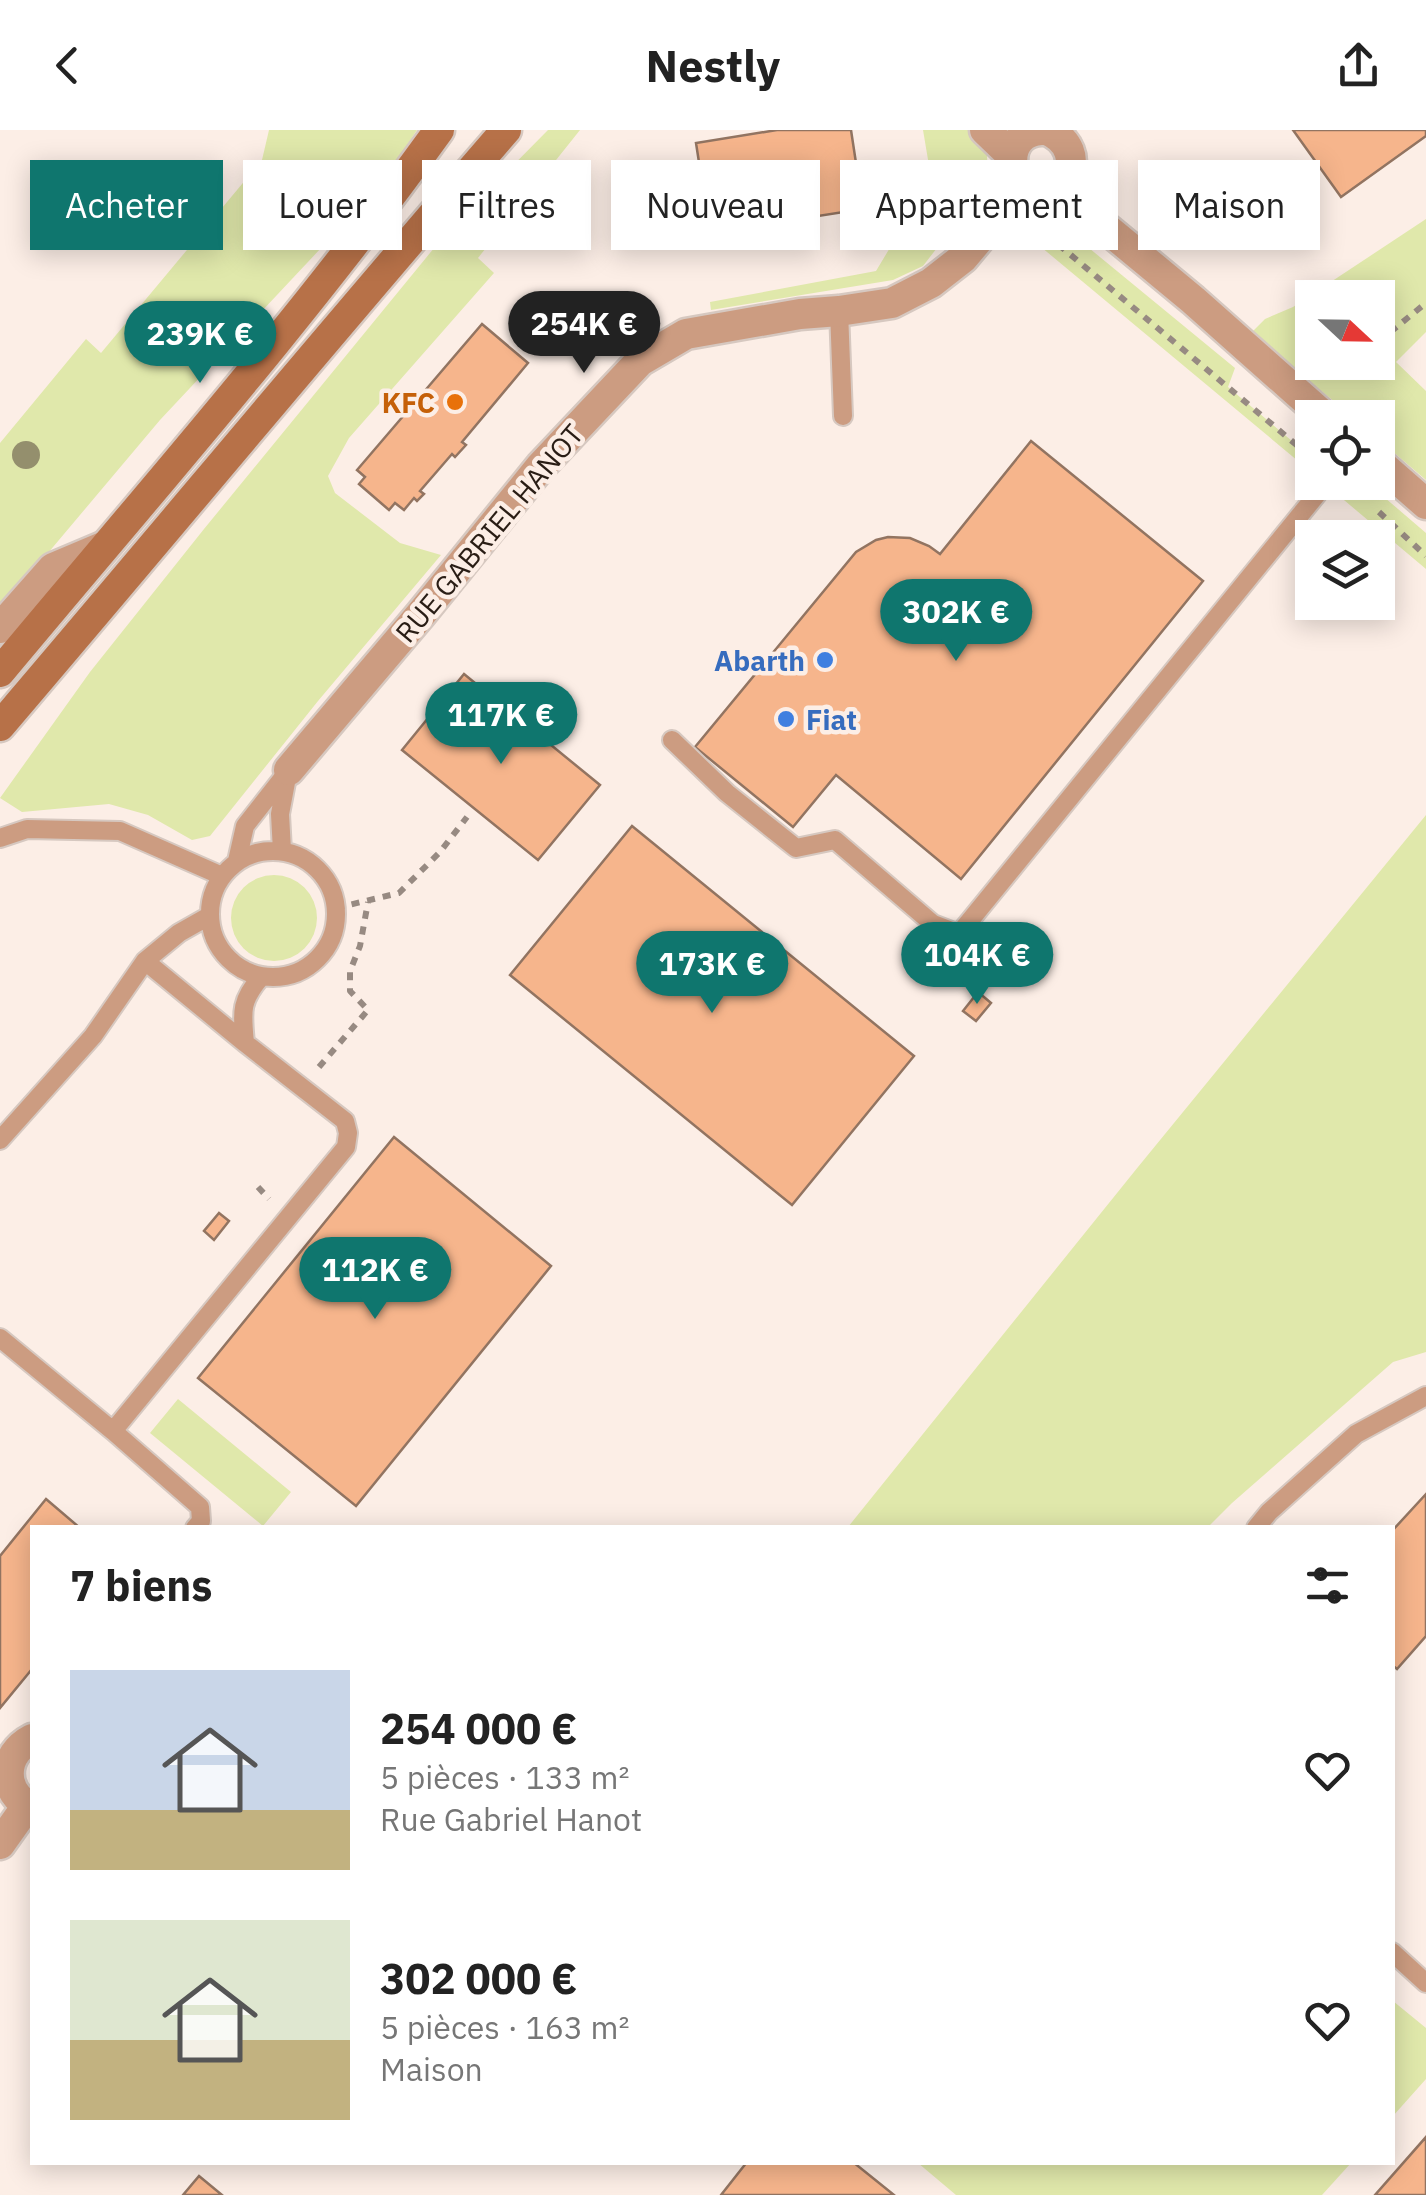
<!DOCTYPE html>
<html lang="fr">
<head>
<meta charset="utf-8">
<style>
  :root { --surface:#fff; --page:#f6f6f6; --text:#222; --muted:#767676; --accent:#0f766e }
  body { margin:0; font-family:"IBM Plex Sans",sans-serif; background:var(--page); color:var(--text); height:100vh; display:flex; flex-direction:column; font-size:38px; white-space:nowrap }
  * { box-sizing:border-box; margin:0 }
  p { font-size:32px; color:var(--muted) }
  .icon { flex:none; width:55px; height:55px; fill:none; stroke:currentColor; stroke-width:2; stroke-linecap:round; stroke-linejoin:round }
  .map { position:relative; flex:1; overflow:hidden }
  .drawer { position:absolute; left:30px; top:1395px; width:1365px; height:640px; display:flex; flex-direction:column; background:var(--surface); border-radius:0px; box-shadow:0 5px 25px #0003 }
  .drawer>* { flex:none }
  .hud { position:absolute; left:30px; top:30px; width:1368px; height:90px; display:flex; gap:20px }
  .needle { width:65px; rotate:112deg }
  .fabs { position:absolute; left:1295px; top:150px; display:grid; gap:20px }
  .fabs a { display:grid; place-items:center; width:100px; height:100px; border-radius:0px; background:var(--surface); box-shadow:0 5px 25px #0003; font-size:50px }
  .price { position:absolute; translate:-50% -85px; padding:0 22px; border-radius:35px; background:var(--accent); color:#fff; font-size:32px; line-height:65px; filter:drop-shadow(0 2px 5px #0008) }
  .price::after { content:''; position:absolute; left:50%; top:60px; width:30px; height:22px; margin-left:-15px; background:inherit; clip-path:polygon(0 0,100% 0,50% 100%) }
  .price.active { background:#222; color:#fff }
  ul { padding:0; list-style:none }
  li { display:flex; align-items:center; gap:30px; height:250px; padding:0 40px }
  li span { display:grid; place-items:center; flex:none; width:280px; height:200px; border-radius:0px; color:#555 }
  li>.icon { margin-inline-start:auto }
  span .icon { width:120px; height:120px; fill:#fffc; stroke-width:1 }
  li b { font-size:42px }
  h2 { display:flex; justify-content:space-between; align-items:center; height:120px; padding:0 40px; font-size:42px }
  .tag { padding:0 35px; border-radius:0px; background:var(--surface); box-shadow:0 5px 25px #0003; font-size:35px; line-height:90px }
  .tag.active { background:var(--accent); color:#fff }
  header { display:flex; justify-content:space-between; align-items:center; height:130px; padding:0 40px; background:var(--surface); font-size:45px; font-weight:800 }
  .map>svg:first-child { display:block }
  .green { fill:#e0e8ab; fill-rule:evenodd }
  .building { fill:#f6b58c; stroke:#927461; stroke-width:2.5 }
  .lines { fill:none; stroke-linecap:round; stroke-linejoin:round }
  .lane-casing { stroke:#d6c8c0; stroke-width:22 }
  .street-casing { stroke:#d6c8c0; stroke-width:35 }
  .secondary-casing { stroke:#d6c8c0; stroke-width:35 }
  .path { stroke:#978a82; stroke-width:6; stroke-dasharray:8 8; stroke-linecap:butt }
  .lane { stroke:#cc9c81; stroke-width:18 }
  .street { stroke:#cc9c81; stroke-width:30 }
  .secondary { stroke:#b77148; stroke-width:30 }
  .tree { fill:#948f6d }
  .food-dot { fill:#e8710a; stroke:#fceee6; stroke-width:4 }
  .shop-dot { fill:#3f7fe0; stroke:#fceee6; stroke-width:4 }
  .labels { text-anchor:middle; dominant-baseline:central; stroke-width:9; stroke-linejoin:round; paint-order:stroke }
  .food-label { font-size:28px; font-weight:bold; fill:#c56008; stroke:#fceee6; text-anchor:end }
  .street-label { font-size:28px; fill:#291d15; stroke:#fceee6 }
  .shop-label { font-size:28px; font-weight:bold; fill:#366cbe; stroke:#fceee6; text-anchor:end }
</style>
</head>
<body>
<header><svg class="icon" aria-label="back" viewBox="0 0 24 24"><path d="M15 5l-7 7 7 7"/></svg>Nestly<svg class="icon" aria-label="share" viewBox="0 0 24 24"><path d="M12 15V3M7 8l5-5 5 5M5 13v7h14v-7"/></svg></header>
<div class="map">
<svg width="1426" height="2065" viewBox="0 0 1426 2065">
  <rect width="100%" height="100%" fill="#fceee6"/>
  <path class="green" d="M 269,0 L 417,0 L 381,54 L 160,290 L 0,480 L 0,313 L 86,209 L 101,223 L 262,30 Z
    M 548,0 L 580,0 L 478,128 L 494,143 L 349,308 L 328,346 L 335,363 L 400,413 L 441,425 L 318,571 L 210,706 L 192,710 L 148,685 L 109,674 L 22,682 L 0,668 L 90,542 L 204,399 L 448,101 Z
    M 923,0 L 969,0 L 987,25 L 988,52 L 923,136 L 893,150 L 711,180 L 710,172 L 876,141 L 894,111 L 929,108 L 939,95 Z
    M 1426,89 L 1426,202 L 1396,232 L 1426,261 L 1426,350 L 1378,309 L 1378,288 L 1353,287 L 1251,203 L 1265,189 L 1293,177 ZM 1312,168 L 1378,168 L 1378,232 L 1312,232 Z
    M 1017,97 L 1053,97 L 1078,109 L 1235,238 L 1228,257 L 1311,327 L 1304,336 Z
    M 1370,355 L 1426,403 L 1426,439 L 1338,365 Z
    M 1426,685 L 1426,1222 L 1393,1232 L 1232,1373 L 1208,1397 L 848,1397 L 1138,1037 Z
    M231 788a43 43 0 1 1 86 0a43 43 0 1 1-86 0Z
    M 178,1269 L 291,1362 L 263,1396 L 150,1303 Z
    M 1393,1871 L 1426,1898 L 1426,1949 L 1393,1986 Z
    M 918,2033 L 1351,2033 L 1322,2065 L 956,2065 Z"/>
  <path class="building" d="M 777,0 L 851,0 L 863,79 L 710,103 L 696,13 Z
    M 1293,0 L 1426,0 L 1426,6 L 1341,67 Z
    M 482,194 L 528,233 L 462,312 L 466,315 L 455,327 L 452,324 L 420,361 L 424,364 L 417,371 L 414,368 L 404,380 L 395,373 L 389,380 L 359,354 L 365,347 L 357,340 Z
    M 1031,311 L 1203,451 L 961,749 L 836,645 L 793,697 L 695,617 L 856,422 L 876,410 L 888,407 L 910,408 L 929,416 L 940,424 Z
    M 464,544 L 600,655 L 538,730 L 402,620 Z
    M 632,696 L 914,926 L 792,1075 L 510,845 Z
    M 978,862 L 991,873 L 976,891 L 963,881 Z
    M 394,1007 L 551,1136 L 356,1376 L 198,1248 Z
    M 219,1083 L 229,1091 L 214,1110 L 204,1101 Z
    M 1426,1364 L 1426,1506 L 1397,1539 L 1392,1535 L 1392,1401 Z
    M 46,1369 L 80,1398 L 32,1398 L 32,1539 L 0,1578 L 0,1426 Z
    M 1426,2007 L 1426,2065 L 1375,2065 Z
    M 747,2032 L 853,2032 L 894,2065 L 721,2065 Z
    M 199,2046 L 222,2065 L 183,2065 Z"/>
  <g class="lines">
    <g class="lane-casing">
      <path id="lane" d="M 839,181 L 843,286
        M 672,610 L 727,663 L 796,718 L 835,710 L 933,794 L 959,804 L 1327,352
        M 0,708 L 27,699 L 120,701 L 222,746
        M210 784a63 63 0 1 1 126 0a63 63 0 1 1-126 0Z
        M 282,721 L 280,684 L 287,647
        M 237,731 L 245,696 L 289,640
        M 145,831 L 245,913
        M 0,1010 L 93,906 L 145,831 L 179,803 L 209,786
        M 0,1208 L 113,1301 L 200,1377 L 201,1391 L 195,1398
        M 113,1301 L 346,1017 L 348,1003 L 345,991 L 245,913 C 242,882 240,871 261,847
        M 1256,1398 L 1269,1382 L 1356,1304 L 1426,1266
        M 1392,1822 L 1426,1853"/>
    </g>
    <g class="street-casing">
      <path id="street" d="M 985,0 L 1012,26
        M 1041,0 C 1002,2 1003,59 1042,59 C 1050,59 1057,56 1063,50 C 1080,31 1067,8 1047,0
        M 1062,52 L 1083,79 L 1193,170 L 1326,288
        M 1378,332 L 1426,374
        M 0,498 L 53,438 L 105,416
        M 289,640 L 421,484 L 541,336 L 640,231 L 686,204 L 800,184 L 839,181 L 892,173 L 931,153 L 963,128 L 1024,55
        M 32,1609 C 1,1625 1,1662 32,1678
        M 0,1714 L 27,1676"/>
    </g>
    <g class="secondary-casing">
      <path id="secondary" d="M 0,542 C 149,363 303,189 439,0
        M 0,596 C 169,398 335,197 506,0"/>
    </g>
    <path class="path" d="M 1034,94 L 1312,328
      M 1378,212 L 1426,173
      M 1322,242 L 1336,232
      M 1379,382 L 1426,426
      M 336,778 L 399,763 L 440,722 L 467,687
      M 319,937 L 368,880 L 350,861 L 350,841 L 360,816 L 368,772
      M 258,1057 L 269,1069"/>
    <use href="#lane" class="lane"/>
    <use href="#street" class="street"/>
    <use href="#secondary" class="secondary"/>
  </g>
  <circle class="tree" cx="26" cy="325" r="14"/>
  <circle class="food-dot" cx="455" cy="272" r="10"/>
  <g class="shop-dot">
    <circle cx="825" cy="530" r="10"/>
    <circle cx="786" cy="589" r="10"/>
  </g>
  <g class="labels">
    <g class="food-label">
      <text x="435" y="272">KFC</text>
    </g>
    <g class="street-label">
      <text transform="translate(489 403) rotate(-50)">RUE GABRIEL HANOT</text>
    </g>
    <g class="shop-label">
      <text x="805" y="530">Abarth</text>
      <text x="806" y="589" text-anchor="start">Fiat</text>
    </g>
  </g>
</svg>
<div class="fabs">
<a><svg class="needle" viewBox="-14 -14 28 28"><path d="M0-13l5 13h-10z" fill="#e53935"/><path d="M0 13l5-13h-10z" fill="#767676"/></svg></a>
<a><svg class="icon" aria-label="locate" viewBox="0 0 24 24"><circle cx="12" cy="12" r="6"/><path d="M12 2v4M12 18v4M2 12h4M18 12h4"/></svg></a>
<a><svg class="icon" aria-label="layers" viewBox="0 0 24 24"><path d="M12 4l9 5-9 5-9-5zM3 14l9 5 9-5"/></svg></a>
</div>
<b class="price active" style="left:584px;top:246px">254K €</b>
<b class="price" style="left:200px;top:256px">239K €</b>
<b class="price" style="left:956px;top:534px">302K €</b>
<b class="price" style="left:501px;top:637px">117K €</b>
<b class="price" style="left:977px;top:877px">104K €</b>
<b class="price" style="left:712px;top:886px">173K €</b>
<b class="price" style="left:375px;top:1192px">112K €</b>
<div class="hud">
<a class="tag active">Acheter</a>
<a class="tag">Louer</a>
<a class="tag">Filtres</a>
<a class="tag">Nouveau</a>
<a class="tag">Appartement</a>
<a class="tag">Maison</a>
</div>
<section class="drawer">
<h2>7 biens<svg class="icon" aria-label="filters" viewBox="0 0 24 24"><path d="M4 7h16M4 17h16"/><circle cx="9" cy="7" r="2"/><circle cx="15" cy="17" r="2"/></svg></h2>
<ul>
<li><span style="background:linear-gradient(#c9d6e8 70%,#c2b280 0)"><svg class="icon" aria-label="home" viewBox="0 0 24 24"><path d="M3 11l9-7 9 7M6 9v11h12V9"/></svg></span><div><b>254 000 €</b><p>5 pièces · 133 m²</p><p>Rue Gabriel Hanot</p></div><svg class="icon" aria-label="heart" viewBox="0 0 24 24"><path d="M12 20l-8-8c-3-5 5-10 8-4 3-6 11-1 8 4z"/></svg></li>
<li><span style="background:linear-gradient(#dfe7d0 60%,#c2b280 0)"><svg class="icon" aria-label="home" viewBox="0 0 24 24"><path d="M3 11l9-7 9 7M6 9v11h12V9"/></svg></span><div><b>302 000 €</b><p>5 pièces · 163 m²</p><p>Maison</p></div><svg class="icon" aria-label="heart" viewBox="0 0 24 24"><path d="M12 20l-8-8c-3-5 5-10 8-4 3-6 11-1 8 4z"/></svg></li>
</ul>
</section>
</div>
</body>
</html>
